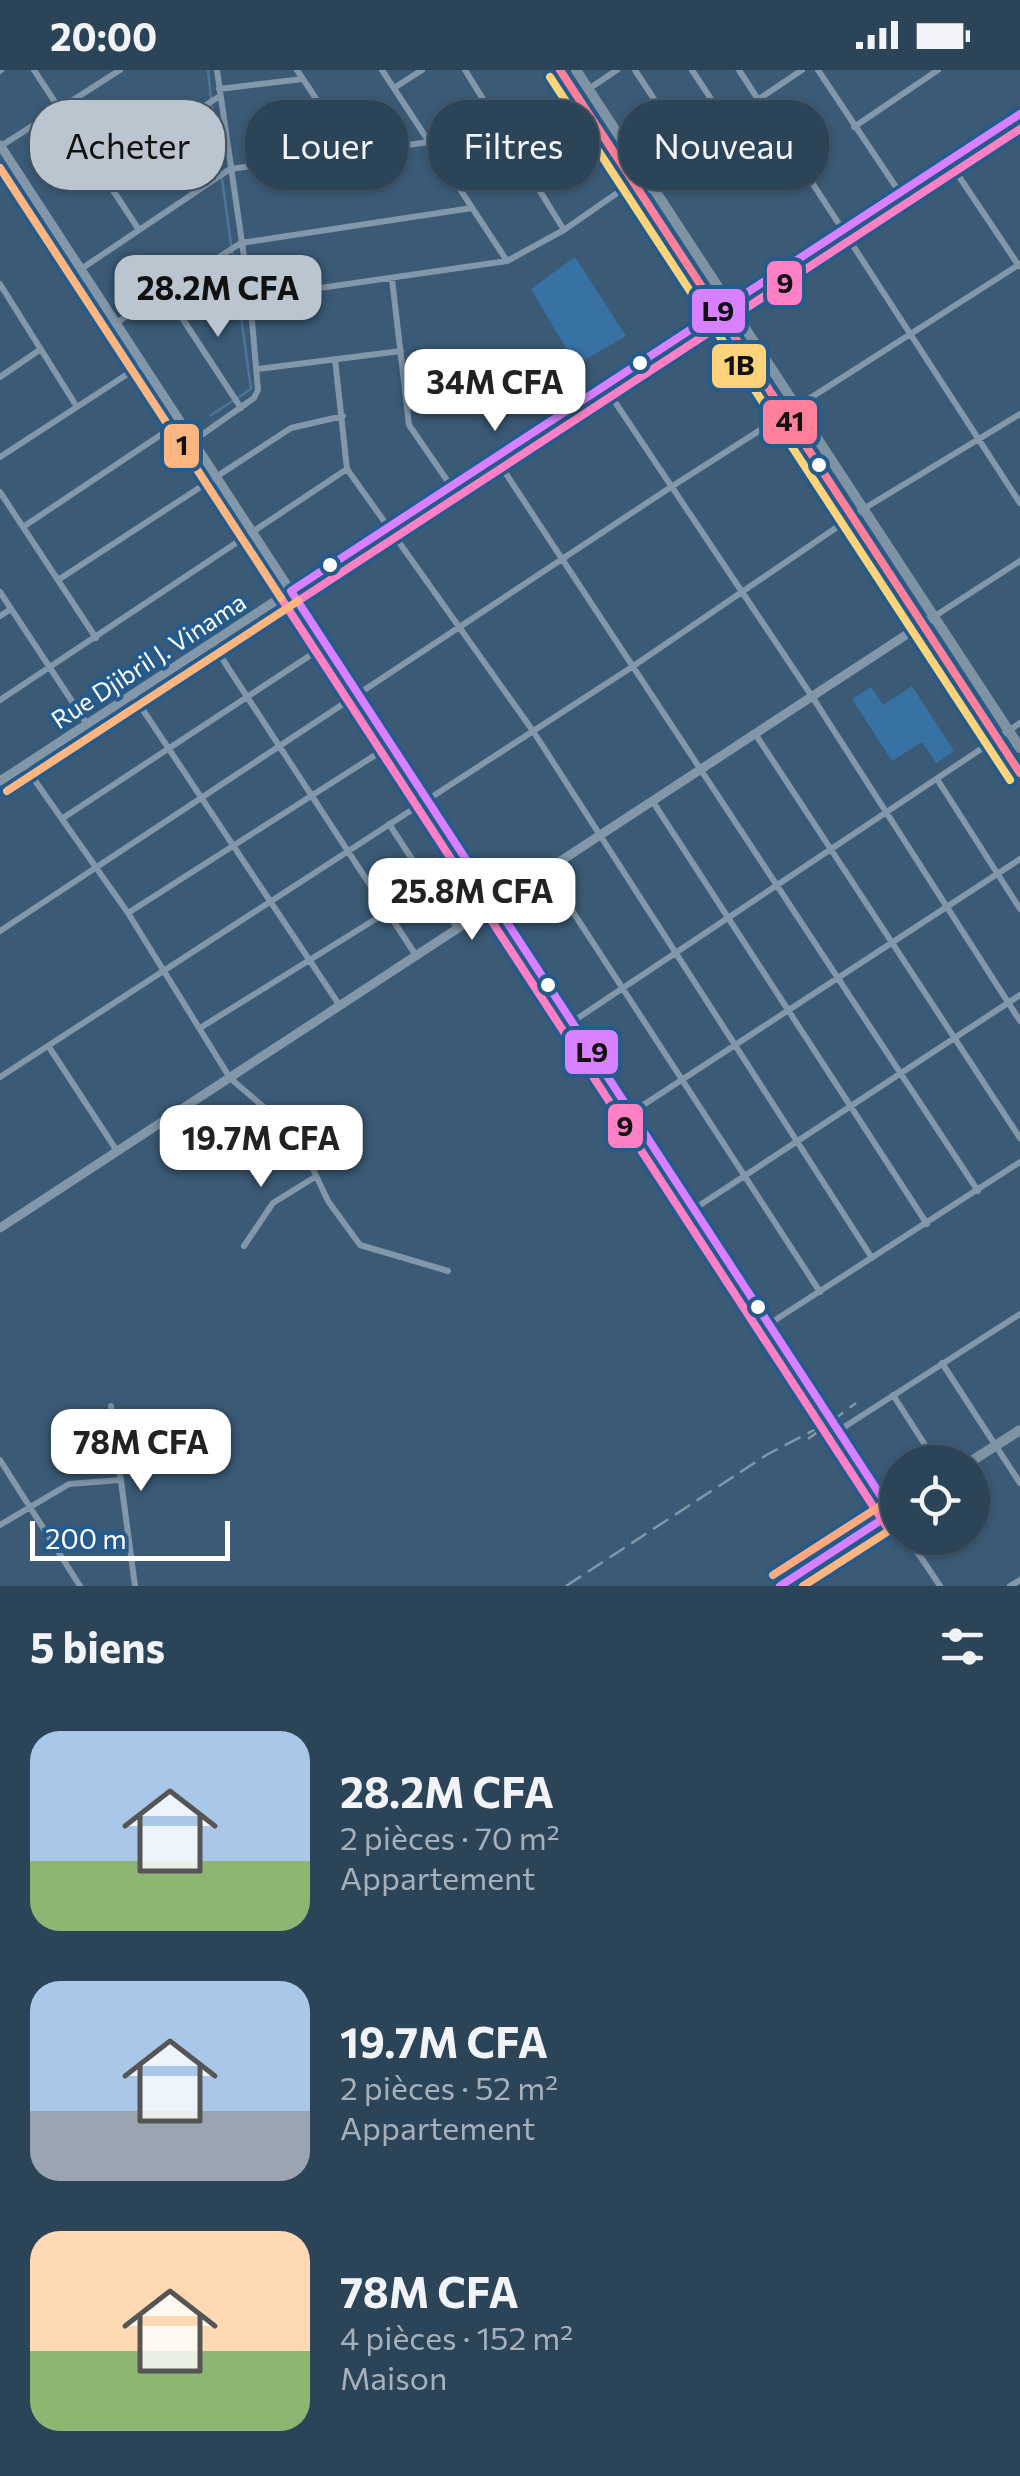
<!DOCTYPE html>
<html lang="fr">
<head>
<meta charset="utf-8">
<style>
  :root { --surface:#2c4458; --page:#344b5e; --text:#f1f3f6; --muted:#a6b0ba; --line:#485c6e; --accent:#bac5cf }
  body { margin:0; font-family:Commissioner,sans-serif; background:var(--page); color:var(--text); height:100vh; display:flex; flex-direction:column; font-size:38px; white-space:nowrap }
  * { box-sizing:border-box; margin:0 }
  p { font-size:32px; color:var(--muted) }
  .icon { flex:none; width:55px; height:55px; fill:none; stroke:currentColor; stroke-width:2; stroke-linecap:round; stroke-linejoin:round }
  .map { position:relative; height:1516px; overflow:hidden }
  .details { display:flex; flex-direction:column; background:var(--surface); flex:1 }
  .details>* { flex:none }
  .guide { position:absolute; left:30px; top:30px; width:960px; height:90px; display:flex; gap:20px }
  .tools { position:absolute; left:880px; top:1375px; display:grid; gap:20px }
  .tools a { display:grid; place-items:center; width:110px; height:110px; border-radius:50%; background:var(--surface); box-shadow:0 2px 8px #0004,0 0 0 2px var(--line); font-size:50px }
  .scale { position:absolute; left:30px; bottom:25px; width:200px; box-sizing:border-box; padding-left:10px; border:5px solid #fff; border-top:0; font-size:28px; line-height:35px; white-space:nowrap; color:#fff; -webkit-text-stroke:8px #235b8d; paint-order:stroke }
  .price { position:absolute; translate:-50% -85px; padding:0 22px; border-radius:20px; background:#fff; color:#222; font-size:32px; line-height:65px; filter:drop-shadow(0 2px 5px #0008) }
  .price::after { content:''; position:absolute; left:50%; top:60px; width:30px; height:22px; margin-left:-15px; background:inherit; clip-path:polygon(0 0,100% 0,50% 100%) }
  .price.on { background:var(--accent); color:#111 }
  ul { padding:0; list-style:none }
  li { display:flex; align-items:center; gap:30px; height:250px; padding:0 30px }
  li span { display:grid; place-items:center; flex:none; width:280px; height:200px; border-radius:30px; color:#555 }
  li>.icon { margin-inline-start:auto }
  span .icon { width:120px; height:120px; fill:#fffc; stroke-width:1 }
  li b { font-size:42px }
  h2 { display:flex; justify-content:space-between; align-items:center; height:120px; padding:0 30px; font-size:42px }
  .tag { padding:0 35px; border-radius:40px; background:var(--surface); box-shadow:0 2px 8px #0004,0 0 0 2px var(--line); font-size:35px; line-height:90px }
  .tag.on { background:var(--accent); color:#111 }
  .status { display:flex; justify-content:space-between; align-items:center; height:70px; padding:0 50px; background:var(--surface); direction:ltr }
  .status svg { height:28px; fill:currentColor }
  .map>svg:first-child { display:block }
  .green { fill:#3871a3 }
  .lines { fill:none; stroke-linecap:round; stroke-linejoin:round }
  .stream { stroke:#4f7497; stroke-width:2.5 }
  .minor { stroke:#8297a9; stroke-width:6 }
  .tertiary { stroke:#8297a9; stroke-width:9 }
  .secondary { stroke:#7e94a5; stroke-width:10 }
  .rail { stroke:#8296a8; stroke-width:2.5; stroke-dasharray:18 8; stroke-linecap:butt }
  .bus-1-casing { stroke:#235b8d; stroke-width:15 }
  .bus-2-casing { stroke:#235b8d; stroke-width:15 }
  .bus-3-casing { stroke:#235b8d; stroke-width:15 }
  .bus-4-casing { stroke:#235b8d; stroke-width:15 }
  .bus-5-casing { stroke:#235b8d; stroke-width:15 }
  .bus-6-casing { stroke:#235b8d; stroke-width:15 }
  .bus-1 { stroke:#d880ff; stroke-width:8 }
  .bus-2 { stroke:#ff80c5; stroke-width:8 }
  .bus-3 { stroke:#ffb580; stroke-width:8 }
  .bus-4 { stroke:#ff8098; stroke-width:8 }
  .bus-5 { stroke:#ffd37a; stroke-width:8 }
  .bus-6 { stroke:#ffa980; stroke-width:8 }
  .bus-dot { fill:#fff; stroke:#235b8d; stroke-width:4 }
  .labels { text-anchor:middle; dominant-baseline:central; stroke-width:8; stroke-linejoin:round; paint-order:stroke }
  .street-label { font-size:25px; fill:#fff; stroke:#235b8d }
  .line-badge { stroke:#235b8d; stroke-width:4 }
  .pale-badge-label { font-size:28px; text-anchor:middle; font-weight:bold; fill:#111 }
</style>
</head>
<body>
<div class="status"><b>20:00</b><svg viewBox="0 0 49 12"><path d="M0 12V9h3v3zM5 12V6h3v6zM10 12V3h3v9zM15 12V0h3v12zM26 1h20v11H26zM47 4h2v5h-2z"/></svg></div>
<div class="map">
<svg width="1020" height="1516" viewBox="0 0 1020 1516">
  <rect width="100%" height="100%" fill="#3b5a75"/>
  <path class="green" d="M 575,187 L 626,266 L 576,295 L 531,219 Z
    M 912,616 L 954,681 L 936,693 L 922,672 L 892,691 L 852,629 L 871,617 L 883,635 Z"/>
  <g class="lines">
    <path class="stream" d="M 208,0 L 211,28
      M 211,345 L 251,319 L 212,36"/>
    <path class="minor" d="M 34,0 L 139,160
      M 297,0 L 351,81
      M 382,0 L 507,191
      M 465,0 L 564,160
      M 635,0 L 694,90
      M 692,0 L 734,64
      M 739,0 L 1020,433
      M 818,0 L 900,123
      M 0,1 L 1,0
      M 394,18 L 422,0
      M 590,18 L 617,0
      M 219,19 L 303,9
      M 759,29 L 802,0
      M 854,57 L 938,0
      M 1,76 L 120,0
      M 948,90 L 1019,196
      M 101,102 L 220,26
      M 642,125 L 767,42
      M 81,199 L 230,99 L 429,72
      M 392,209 L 409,355 L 451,416
      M 0,214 L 77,337
      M 165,222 L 241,338
      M 250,228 L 507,191 L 564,160 L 643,105
      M 116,253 L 241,173 L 472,138
      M 335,289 L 347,399 L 533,661 L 872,1188
      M 258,299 L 401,281
      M 0,307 L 41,279
      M 605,317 L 813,628 L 1020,951
      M 193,371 L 254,328 L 258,320 L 250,228 L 217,0
      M 0,387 L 143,294
      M 495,387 L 978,1121
      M 0,422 L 96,568
      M 23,457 L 180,352
      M 58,510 L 291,358 L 343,346
      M 0,522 L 87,654
      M 0,546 L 11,539
      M 935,546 L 1020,491
      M 212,573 L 417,887
      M 133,625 L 340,936
      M 0,630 L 347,399
      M 756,665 L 1020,1068
      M 24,695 L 128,843 L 230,1008 L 273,1045 L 311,1095 L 328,1131 L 360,1175 L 448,1201
      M 937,709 L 1020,839
      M 653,732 L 927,1154
      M 63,748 L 326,575
      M 389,754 L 458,859
      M 547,802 L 820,1222
      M 128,843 L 391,675
      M 0,861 L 671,417 L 1020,194
      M 572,952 L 1020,653
      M 200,958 L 387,842
      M 49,977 L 117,1081
      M 0,1007 L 632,597 L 865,438 L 1020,344
      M 631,1043 L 1020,789
      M 694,1139 L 1020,925
      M 244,1176 L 273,1133 L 315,1107
      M 769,1254 L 1020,1092
      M 942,1293 L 1020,1413
      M 893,1325 L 936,1392
      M 111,1336 L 135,1516
      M 838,1361 L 1020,1244
      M 0,1390 L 80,1516
      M 0,1455 L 69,1414 L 120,1410
      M 908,1468 L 940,1516
      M 1010,1516 L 1020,1510"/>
    <path class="tertiary" d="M 0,75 L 892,1443
      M 0,711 L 1020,44
      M 0,1158 L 935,546"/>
    <path class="secondary" d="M 560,0 L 1020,703
      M 576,0 L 1020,678
      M 970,1392 L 1020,1360
      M 780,1516 L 898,1440"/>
    <path class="rail" d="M 808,1369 L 856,1333
      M 566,1516 L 768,1384 L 816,1359"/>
    <g class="bus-1-casing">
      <path id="bus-1" d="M 291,521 L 892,1443
        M 291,521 L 1020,44
        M 780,1516 L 892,1443"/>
    </g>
    <g class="bus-2-casing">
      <path id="bus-2" d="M 281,528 L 888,1459
        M 298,531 L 1020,59"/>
    </g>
    <g class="bus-3-casing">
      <path id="bus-3" d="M 0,98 L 281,528
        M 7,721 L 298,531
        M 803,1516 L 898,1455"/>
    </g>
    <g class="bus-4-casing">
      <path id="bus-4" d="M 560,0 L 1020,703"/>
    </g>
    <g class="bus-5-casing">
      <path id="bus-5" d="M 550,7 L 1010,710"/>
    </g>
    <g class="bus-6-casing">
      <path id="bus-6" d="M 773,1505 L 891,1429"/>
    </g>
    <use href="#bus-1" class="bus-1"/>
    <use href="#bus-2" class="bus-2"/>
    <use href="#bus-3" class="bus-3"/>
    <use href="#bus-4" class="bus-4"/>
    <use href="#bus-5" class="bus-5"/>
    <use href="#bus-6" class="bus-6"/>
  </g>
  <g class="bus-dot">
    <circle cx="640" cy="293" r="9"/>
    <circle cx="819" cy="395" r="9"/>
    <circle cx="330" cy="495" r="9"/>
    <circle cx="548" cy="915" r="9"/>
    <circle cx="758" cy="1237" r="9"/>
  </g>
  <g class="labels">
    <g class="street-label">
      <text transform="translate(148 590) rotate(-33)">Rue Djibril J. Vinama</text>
    </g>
  </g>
  <g class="line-badge">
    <rect x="765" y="189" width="39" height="48" rx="10" fill="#ff80c5"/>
    <rect x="690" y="217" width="57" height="48" rx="10" fill="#d880ff"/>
    <rect x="710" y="272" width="58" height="48" rx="10" fill="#ffd37a"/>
    <rect x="761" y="328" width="58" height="48" rx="10" fill="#ff8098"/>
    <rect x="162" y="352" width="39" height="48" rx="10" fill="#ffb580"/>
    <rect x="563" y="958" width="57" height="48" rx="10" fill="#d880ff"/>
    <rect x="606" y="1032" width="39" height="48" rx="10" fill="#ff80c5"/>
  </g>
  <g class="pale-badge-label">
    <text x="785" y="223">9</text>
    <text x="718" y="251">L9</text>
    <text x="739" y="305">1B</text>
    <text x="790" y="361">41</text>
    <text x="182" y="385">1</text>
    <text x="592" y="992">L9</text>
    <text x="625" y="1066">9</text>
  </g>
</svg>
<div class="tools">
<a><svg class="icon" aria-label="locate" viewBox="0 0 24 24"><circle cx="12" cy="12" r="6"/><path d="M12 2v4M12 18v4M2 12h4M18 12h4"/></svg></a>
</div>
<div class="scale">200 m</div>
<b class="price on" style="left:218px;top:270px">28.2M CFA</b>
<b class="price" style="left:495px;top:364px">34M CFA</b>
<b class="price" style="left:472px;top:873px">25.8M CFA</b>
<b class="price" style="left:261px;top:1120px">19.7M CFA</b>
<b class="price" style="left:141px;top:1424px">78M CFA</b>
<div class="guide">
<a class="tag on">Acheter</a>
<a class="tag">Louer</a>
<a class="tag">Filtres</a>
<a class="tag">Nouveau</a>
</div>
</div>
<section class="details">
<h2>5 biens<svg class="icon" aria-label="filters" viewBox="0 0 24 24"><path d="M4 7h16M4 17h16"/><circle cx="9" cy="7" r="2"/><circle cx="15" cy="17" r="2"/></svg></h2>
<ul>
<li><span style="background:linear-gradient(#a9c7e8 65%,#8fb573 0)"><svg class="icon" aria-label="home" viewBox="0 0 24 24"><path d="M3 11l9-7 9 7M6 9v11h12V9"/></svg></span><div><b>28.2M CFA</b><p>2 pièces · 70 m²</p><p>Appartement</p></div></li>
<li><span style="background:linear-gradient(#a9c7e8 65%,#9aa5b1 0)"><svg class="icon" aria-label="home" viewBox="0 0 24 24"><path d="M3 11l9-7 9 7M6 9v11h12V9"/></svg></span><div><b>19.7M CFA</b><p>2 pièces · 52 m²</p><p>Appartement</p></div></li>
<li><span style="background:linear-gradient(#ffd9b3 60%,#8fb573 0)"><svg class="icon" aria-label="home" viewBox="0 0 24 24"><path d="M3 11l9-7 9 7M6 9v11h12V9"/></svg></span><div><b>78M CFA</b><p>4 pièces · 152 m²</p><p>Maison</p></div></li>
</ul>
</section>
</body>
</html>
